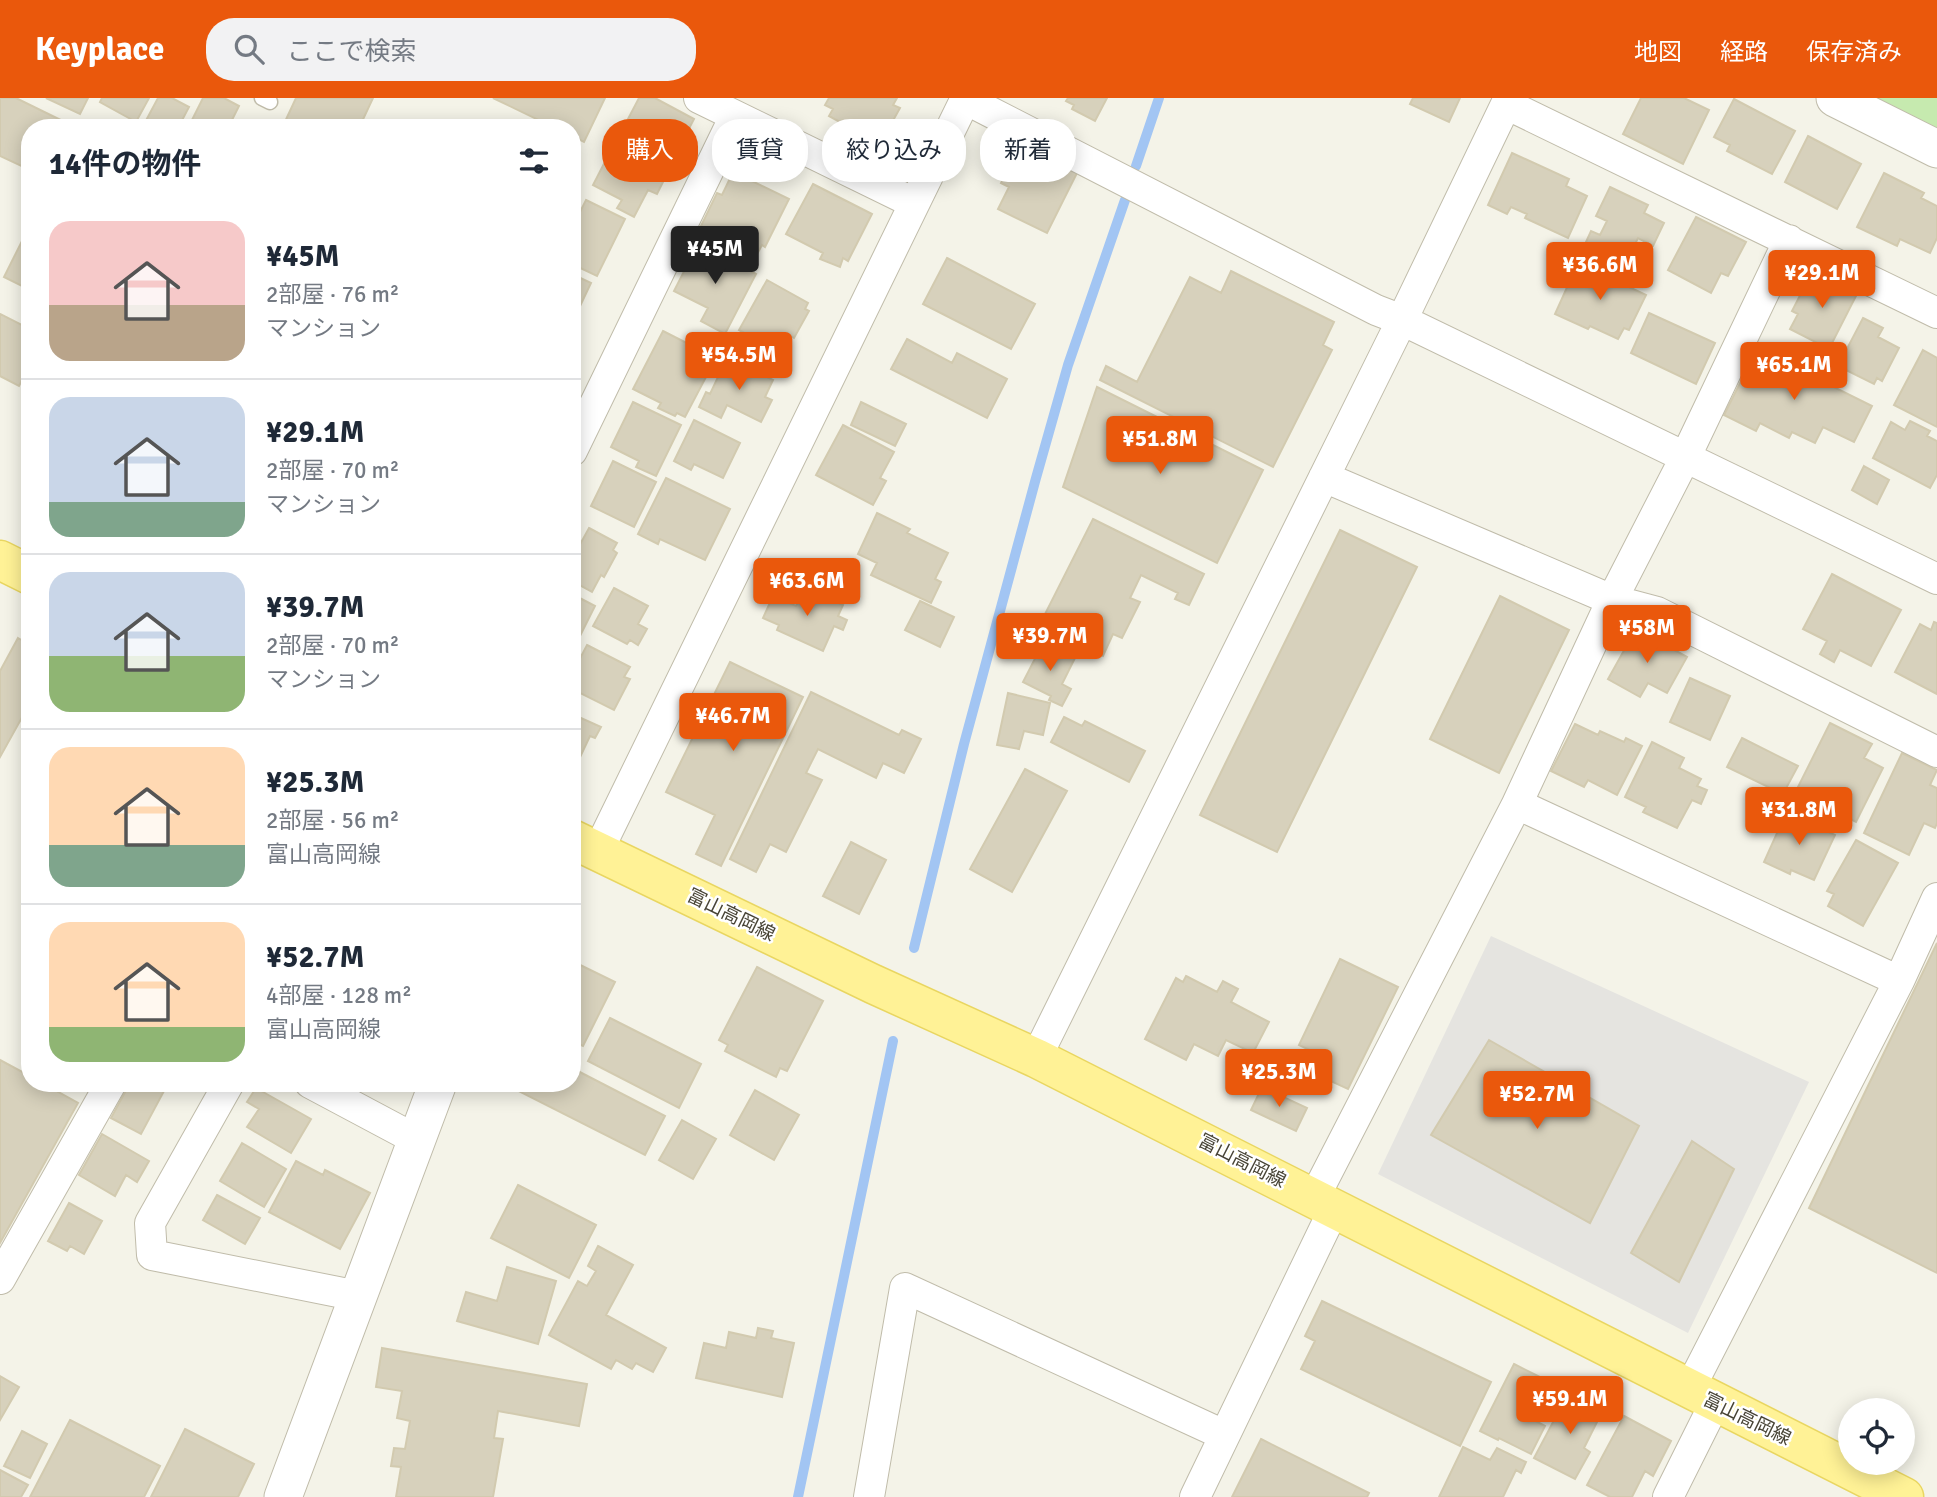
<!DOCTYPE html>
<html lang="ja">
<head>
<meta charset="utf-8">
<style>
  :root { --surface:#fff; --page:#f2f2f3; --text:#1f2937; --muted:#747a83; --line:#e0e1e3; --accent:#ea580c }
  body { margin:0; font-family:Signika,"Noto Sans JP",sans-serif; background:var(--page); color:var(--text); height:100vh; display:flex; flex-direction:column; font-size:26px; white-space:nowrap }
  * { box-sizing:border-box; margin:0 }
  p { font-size:23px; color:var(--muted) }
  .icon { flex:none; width:38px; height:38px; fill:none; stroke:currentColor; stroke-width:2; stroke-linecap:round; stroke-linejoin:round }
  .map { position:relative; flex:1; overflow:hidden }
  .side { position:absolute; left:21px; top:21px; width:560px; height:973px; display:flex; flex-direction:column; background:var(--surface); border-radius:28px; box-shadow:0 4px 18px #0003 }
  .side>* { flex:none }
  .hud { position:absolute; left:602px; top:21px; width:665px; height:63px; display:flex; gap:14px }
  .fabs { position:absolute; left:1838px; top:1300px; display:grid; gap:14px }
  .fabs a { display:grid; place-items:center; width:77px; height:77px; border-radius:50%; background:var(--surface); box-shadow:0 4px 18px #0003; font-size:35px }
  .price { position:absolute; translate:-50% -60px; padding:0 16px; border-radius:7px; background:var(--accent); color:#fff; font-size:23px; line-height:46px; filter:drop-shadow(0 2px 4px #0008) }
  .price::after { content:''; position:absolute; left:50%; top:42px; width:21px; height:16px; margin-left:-10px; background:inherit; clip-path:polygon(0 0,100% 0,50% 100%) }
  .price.active { background:#222; color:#fff }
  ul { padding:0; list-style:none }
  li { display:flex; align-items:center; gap:21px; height:175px; padding:0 28px }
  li+li { border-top:2px solid var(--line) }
  li span { display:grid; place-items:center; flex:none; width:196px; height:140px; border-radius:21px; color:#555 }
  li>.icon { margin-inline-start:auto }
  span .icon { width:84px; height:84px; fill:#fffc; stroke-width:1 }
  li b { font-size:30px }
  h2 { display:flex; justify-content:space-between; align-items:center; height:84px; padding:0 28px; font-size:30px }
  .pill { padding:0 24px; border-radius:28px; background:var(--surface); box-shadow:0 4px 18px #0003; font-size:24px; line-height:63px }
  .pill.active { background:var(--accent); color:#fff }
  header { display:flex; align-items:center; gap:42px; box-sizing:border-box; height:98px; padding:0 35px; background:var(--accent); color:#fff }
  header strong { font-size:33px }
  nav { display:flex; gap:38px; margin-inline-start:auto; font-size:24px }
  .search { width:490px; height:63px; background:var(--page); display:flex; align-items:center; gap:18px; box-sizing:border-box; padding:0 24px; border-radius:28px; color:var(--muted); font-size:26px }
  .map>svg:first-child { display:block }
  .green { fill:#c6eaaf }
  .parking { fill:#e5e4e0 }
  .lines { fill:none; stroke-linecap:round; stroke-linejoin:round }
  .stream { stroke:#a2c5f3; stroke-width:10 }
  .building { fill:#d7d1bc; stroke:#d2caaf; stroke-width:2 }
  .service-casing { stroke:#c0bcaa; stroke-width:17 }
  .minor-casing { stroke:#c0bcaa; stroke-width:32 }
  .tertiary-casing { stroke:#c0bcaa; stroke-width:39 }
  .primary-casing { stroke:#e9d661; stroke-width:41 }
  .service { stroke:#fff; stroke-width:14 }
  .minor { stroke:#fff; stroke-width:30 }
  .tertiary { stroke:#fff; stroke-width:37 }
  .primary { stroke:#fff296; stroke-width:38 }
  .labels { text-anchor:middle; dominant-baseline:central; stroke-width:5; stroke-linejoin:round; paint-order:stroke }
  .street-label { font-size:19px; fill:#484436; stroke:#fff }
</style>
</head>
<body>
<header>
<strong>Keyplace</strong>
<div class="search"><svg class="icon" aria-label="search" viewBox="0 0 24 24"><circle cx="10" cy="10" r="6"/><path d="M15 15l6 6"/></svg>ここで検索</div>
<nav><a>地図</a><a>経路</a><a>保存済み</a></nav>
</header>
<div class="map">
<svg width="1937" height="1399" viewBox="0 0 1937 1399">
  <rect width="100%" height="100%" fill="#f4f3e8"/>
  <path class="green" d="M 1845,0 L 1937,0 L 1937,46 Z"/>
  <path class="parking" d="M 1491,838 L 1809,984 L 1688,1235 L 1378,1076 Z"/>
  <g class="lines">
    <path class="stream" d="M 1136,68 L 1159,0
      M 914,850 L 964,646 L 1036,380 L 1068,267 L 1125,102
      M 798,1399 L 893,943"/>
  </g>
  <path class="building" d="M 0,0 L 16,0 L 77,30 L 30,30 L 30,72 L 0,58 Z
    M 46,0 L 88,0 L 80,16 Z
    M 102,0 L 149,0 L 136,24 L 100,4 Z
    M 158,0 L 172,0 L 189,9 L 178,30 L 142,30 Z
    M 203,0 L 224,0 L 239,8 L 228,30 L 188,30 Z
    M 296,0 L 373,0 L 359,30 L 282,30 Z
    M 493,0 L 605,0 L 584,44 L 572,38 L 572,30 L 555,30 Z
    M 639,0 L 655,0 L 694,21 L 679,50 L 669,45 L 671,39 L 657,32 L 645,54 L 618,40 Z
    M 829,0 L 897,0 L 893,7 L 900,10 L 880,46 L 829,18 L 833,11 L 825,7 Z
    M 1068,0 L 1107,0 L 1095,23 L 1072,11 L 1074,7 L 1066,3 Z
    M 1413,0 L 1460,0 L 1449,24 L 1410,6 Z
    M 1641,0 L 1684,0 L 1709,12 L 1683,66 L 1623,36 Z
    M 1734,1 L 1795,33 L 1772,76 L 1727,53 L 1730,47 L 1714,39 Z
    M 1808,38 L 1861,66 L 1837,111 L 1785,84 Z
    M 612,50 L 666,78 L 657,96 L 648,92 L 634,119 L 617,110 L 622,102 L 593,87 Z
    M 1028,50 L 1077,75 L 1047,135 L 998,111 L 1009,89 L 1001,85 L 1009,71 L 1016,74 Z
    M 1512,55 L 1569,81 L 1566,88 L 1587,98 L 1568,140 L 1525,120 L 1527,116 L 1511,109 L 1507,116 L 1488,107 Z
    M 733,74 L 789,101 L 765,149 L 762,147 L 756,158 L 700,130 L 717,95 L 722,97 Z
    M 1884,75 L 1924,95 L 1921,100 L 1937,108 L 1937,140 L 1930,155 L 1900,141 L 1897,148 L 1857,129 Z
    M 813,86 L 872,116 L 848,163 L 843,160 L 840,169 L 820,161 L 823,155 L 786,136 Z
    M 1610,89 L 1648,107 L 1644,115 L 1664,125 L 1653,148 L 1638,140 L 1629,158 L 1638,163 L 1629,181 L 1580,157 L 1591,133 L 1600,137 L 1607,123 L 1596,118 Z
    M 586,102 L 625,121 L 597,178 L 572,166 L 572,130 Z
    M 1696,119 L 1746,144 L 1728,178 L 1721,175 L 1711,195 L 1668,172 Z
    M 24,139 L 30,142 L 30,192 L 4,179 Z
    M 698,146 L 756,176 L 725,236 L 701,223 L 708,210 L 674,193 Z
    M 947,160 L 1035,206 L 1011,251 L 923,206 Z
    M 1578,165 L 1646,197 L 1629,232 L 1624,230 L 1618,241 L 1590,228 L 1588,231 L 1555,216 Z
    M 1231,173 L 1334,224 L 1323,247 L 1332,252 L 1273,369 L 1100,282 L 1106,268 L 1137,284 L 1190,179 L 1221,195 Z
    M 1812,174 L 1857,196 L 1829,251 L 1790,231 L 1798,216 L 1792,213 Z
    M 572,176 L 591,185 L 572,225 Z
    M 767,182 L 808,205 L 805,211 L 809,213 L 794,240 L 787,236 L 777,253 L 739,232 Z
    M 1649,215 L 1715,245 L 1696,286 L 1631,255 Z
    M 0,216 L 30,231 L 30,267 L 19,288 L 0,278 Z
    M 1863,220 L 1883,230 L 1878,239 L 1899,250 L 1882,283 L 1877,280 L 1874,286 L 1838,268 Z
    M 663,233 L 716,260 L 685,319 L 677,315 L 675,318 L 658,310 L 661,305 L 633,291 Z
    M 907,241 L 952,265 L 957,255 L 1007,281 L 987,320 L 891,271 Z
    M 1757,251 L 1872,308 L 1854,344 L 1823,329 L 1815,345 L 1792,334 L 1789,340 L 1760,325 L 1756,333 L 1724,317 Z
    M 1923,252 L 1937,260 L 1937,329 L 1894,307 Z
    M 727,260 L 773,282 L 765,299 L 772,302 L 761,324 L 727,307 L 721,320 L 699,309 L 706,294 L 710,296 Z
    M 1097,289 L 1263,372 L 1217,465 L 1063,389 Z
    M 633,304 L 681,327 L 656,378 L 636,369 L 639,363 L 611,349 Z
    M 861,304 L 906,326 L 895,348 L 851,327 Z
    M 694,322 L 740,345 L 723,380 L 694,366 L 691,372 L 674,363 Z
    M 1910,323 L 1930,333 L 1927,338 L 1937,343 L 1937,377 L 1930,390 L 1873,360 L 1891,324 L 1905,332 Z
    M 843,327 L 894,354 L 880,380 L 886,383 L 873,407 L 816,377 Z
    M 613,363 L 656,384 L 634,429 L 591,408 Z
    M 1864,368 L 1889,382 L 1877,406 L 1852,392 Z
    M 666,380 L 730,411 L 705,462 L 660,441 L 658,446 L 638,436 Z
    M 877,415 L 910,431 L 907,435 L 948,455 L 935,481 L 941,484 L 931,505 L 871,477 L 877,465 L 858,456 Z
    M 1093,421 L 1204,476 L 1189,507 L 1175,501 L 1178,495 L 1141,477 L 1130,500 L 1140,504 L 1122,540 L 1113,536 L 1103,558 L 1040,526 Z
    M 589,430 L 617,445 L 613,452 L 617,455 L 604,479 L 601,477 L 592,494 L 572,483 L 572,461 Z
    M 1340,432 L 1417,469 L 1277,754 L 1200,717 Z
    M 1832,476 L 1901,512 L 1871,568 L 1840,552 L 1834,564 L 1820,556 L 1827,543 L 1803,531 Z
    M 614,490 L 648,508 L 638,526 L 647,531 L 638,547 L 630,542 L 627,546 L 593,528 Z
    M 805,490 L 843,507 L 838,518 L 847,522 L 843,532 L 834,528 L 823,553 L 777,532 L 779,527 L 763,520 L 773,498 L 796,508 Z
    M 572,496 L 595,508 L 574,550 L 572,550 Z
    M 1500,498 L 1569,532 L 1499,675 L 1430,641 Z
    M 920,503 L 954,519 L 940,549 L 905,532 Z
    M 1934,524 L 1937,525 L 1937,596 L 1895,574 L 1920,526 L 1931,532 Z
    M 1636,531 L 1687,559 L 1667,595 L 1648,585 L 1640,599 L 1608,581 Z
    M 18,540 L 30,547 L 30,605 L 0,659 L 0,573 Z
    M 1043,545 L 1075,560 L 1062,586 L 1071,591 L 1062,608 L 1049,602 L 1051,598 L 1023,584 Z
    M 587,547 L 630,569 L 624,579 L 630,581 L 614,612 L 572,591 L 572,576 Z
    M 730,564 L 803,599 L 721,768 L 696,756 L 715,717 L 666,694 Z
    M 1690,580 L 1730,598 L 1710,642 L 1670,624 Z
    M 811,594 L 899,637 L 902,632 L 921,641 L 904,675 L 883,665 L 876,680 L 818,651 L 806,675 L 822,682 L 786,754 L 770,746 L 756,774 L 730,761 Z
    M 1008,595 L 1050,605 L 1043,637 L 1024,633 L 1019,651 L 997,647 Z
    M 572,616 L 601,629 L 595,640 L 590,638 L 574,672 Z
    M 1064,619 L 1082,628 L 1085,623 L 1145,653 L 1129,684 L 1051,644 Z
    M 1830,625 L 1872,646 L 1864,660 L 1883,670 L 1856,724 L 1827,709 L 1823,717 L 1792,701 Z
    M 1575,626 L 1598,637 L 1600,633 L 1624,644 L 1626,640 L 1642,648 L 1617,697 L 1588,682 L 1584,689 L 1551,673 Z
    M 1742,640 L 1798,668 L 1783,696 L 1727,669 Z
    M 1652,644 L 1684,660 L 1679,670 L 1701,681 L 1697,688 L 1707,692 L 1701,706 L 1692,702 L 1677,730 L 1643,714 L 1646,709 L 1625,699 Z
    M 1902,655 L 1937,672 L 1930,687 L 1937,690 L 1937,725 L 1935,730 L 1924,725 L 1909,757 L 1864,735 Z
    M 1025,671 L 1067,693 L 1012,794 L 970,771 Z
    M 1786,715 L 1835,737 L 1814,782 L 1791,772 L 1790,776 L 1764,764 Z
    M 1856,742 L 1898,765 L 1863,828 L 1828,808 L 1834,796 L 1827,793 Z
    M 851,744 L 886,762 L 859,816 L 823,798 Z
    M 1937,845 L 1937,1175 L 1809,1110 Z
    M 1340,861 L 1398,889 L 1348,991 L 1307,972 L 1316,955 L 1299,947 Z
    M 572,863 L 615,884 L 583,948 L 572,943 Z
    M 757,869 L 823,903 L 787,973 L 780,970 L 776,979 L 725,953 L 728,947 L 719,942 Z
    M 1186,878 L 1217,894 L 1223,883 L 1238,891 L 1231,904 L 1269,924 L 1253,955 L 1226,942 L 1218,958 L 1194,946 L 1186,962 L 1145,941 L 1176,880 L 1183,884 Z
    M 610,920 L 701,966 L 679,1010 L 588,963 Z
    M 1489,942 L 1639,1028 L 1590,1125 L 1431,1037 Z
    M 0,962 L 30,978 L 30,985 L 42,985 L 78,1005 L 0,1145 Z
    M 572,970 L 665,1018 L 645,1057 L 503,985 L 572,985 Z
    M 130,985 L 149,985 L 164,993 L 141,1036 L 111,1020 Z
    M 1262,989 L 1307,1010 L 1296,1033 L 1251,1012 Z
    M 256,990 L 311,1021 L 291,1055 L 247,1029 L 259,1011 L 247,1004 Z
    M 755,992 L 799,1017 L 774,1062 L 730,1037 Z
    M 682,1022 L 716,1041 L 693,1081 L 659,1062 Z
    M 102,1036 L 149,1063 L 137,1084 L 126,1077 L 115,1098 L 79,1077 Z
    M 1692,1043 L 1734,1071 L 1679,1184 L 1631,1155 Z
    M 242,1045 L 286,1071 L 264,1109 L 220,1083 Z
    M 296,1063 L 323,1077 L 325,1072 L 370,1095 L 340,1151 L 269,1114 Z
    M 518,1087 L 596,1127 L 569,1180 L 491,1140 Z
    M 217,1097 L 260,1120 L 245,1146 L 203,1122 Z
    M 69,1105 L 102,1123 L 84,1156 L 70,1148 L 67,1153 L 48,1143 Z
    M 598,1148 L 633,1167 L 606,1217 L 666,1250 L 653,1274 L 636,1265 L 632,1271 L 616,1262 L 611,1271 L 549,1237 L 578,1183 L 587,1188 L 596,1173 L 588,1168 Z
    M 507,1169 L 556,1183 L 538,1246 L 457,1223 L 466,1194 L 497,1203 Z
    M 1322,1203 L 1491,1284 L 1460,1348 L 1301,1271 L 1315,1243 L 1305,1238 Z
    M 758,1230 L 773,1233 L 771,1240 L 794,1245 L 782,1299 L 696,1280 L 704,1245 L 726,1250 L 729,1234 L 756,1240 Z
    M 382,1250 L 587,1286 L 579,1328 L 498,1313 L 494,1340 L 503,1341 L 493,1399 L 396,1399 L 401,1369 L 391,1368 L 394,1350 L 405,1351 L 410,1323 L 397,1320 L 402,1293 L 376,1289 Z
    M 1514,1266 L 1550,1284 L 1539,1304 L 1533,1300 L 1524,1317 L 1545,1328 L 1531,1356 L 1499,1340 L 1498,1342 L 1480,1333 Z
    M 0,1278 L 19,1289 L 0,1322 Z
    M 1569,1294 L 1603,1312 L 1584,1350 L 1590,1354 L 1575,1381 L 1534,1360 Z
    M 1624,1318 L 1671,1343 L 1653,1378 L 1645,1373 L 1632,1399 L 1610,1399 L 1587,1387 Z
    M 70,1322 L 160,1368 L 144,1399 L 30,1399 Z
    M 185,1331 L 254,1366 L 238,1399 L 151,1399 Z
    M 22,1333 L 47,1346 L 30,1380 L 4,1368 Z
    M 1261,1341 L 1369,1395 L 1367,1399 L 1232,1399 Z
    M 1463,1349 L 1490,1362 L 1497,1350 L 1526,1364 L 1521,1375 L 1516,1372 L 1503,1399 L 1439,1399 Z
    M 0,1372 L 28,1387 L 21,1399 L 0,1399 Z"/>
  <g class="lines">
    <g class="service-casing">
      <path id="service" d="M 262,0 L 270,4"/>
    </g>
    <g class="minor-casing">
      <path id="minor" d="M 699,0 L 914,105
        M 965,1 L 1376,212 L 1402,222 L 1937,481
        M 1506,6 L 1937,215
        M 1789,142 L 1686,358 L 1612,502 L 1657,514 L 1937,654
        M 572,353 L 735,18
        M 1324,379 L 1612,502 L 1517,706 L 1899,883
        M 598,753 L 966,0
        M 1036,960 L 1402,222 L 1509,0
        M 229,985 L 150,1125 L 152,1157 L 358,1198
        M 310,985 L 417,1042
        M 1314,1100 L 1517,706
        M 0,1181 L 111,985
        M 1689,1292 L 1899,883 L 1937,800
        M 869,1399 L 905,1190 L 1224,1337
        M 1195,1399 L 1334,1111
        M 1668,1399 L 1715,1305"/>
    </g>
    <g class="tertiary-casing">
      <path id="tertiary" d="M 1835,0 L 1937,51
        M 283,1399 L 438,985"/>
    </g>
    <g class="primary-casing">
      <path id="primary" d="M 0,462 L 30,477
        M 572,741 L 873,886 L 1036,960 L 1904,1399"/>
    </g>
    <use href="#service" class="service"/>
    <use href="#minor" class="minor"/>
    <use href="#tertiary" class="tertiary"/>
    <use href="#primary" class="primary"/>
  </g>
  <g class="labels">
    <g class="street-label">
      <text transform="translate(731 817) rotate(26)">富山高岡線</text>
      <text transform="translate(1242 1063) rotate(27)">富山高岡線</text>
      <text transform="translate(1747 1321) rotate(26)">富山高岡線</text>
    </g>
  </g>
</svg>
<div class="fabs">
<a><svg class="icon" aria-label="locate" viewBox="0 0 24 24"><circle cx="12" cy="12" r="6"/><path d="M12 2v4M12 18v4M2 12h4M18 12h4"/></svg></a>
</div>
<b class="price active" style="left:715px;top:188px">¥45M</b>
<b class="price" style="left:1600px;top:204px">¥36.6M</b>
<b class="price" style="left:1822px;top:212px">¥29.1M</b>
<b class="price" style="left:739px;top:294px">¥54.5M</b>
<b class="price" style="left:1794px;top:304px">¥65.1M</b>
<b class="price" style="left:1160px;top:378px">¥51.8M</b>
<b class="price" style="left:807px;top:520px">¥63.6M</b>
<b class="price" style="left:1647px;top:567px">¥58M</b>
<b class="price" style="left:1050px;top:575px">¥39.7M</b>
<b class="price" style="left:733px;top:655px">¥46.7M</b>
<b class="price" style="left:1799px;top:749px">¥31.8M</b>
<b class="price" style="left:1279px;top:1011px">¥25.3M</b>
<b class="price" style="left:1537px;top:1033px">¥52.7M</b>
<b class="price" style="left:1570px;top:1338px">¥59.1M</b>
<div class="hud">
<a class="pill active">購入</a>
<a class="pill">賃貸</a>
<a class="pill">絞り込み</a>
<a class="pill">新着</a>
</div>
<section class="side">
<h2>14件の物件<svg class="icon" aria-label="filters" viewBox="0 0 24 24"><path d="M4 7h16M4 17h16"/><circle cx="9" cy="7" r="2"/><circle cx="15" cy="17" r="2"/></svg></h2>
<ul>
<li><span style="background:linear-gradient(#f6c9c9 60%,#b9a48a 0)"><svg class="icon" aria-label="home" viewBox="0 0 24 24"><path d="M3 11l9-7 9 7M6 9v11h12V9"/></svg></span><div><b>¥45M</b><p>2部屋 · 76 m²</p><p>マンション</p></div></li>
<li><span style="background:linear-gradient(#c9d6e8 75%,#7fa58c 0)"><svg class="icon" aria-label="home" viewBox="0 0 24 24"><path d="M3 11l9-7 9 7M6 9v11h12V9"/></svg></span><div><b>¥29.1M</b><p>2部屋 · 70 m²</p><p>マンション</p></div></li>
<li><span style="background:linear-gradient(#c9d6e8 60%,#8fb573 0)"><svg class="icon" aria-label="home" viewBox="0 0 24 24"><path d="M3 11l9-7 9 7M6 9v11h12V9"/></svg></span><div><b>¥39.7M</b><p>2部屋 · 70 m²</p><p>マンション</p></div></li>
<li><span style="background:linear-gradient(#ffd9b3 70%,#7fa58c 0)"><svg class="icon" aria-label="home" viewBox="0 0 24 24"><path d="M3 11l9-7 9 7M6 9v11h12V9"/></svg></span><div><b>¥25.3M</b><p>2部屋 · 56 m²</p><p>富山高岡線</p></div></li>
<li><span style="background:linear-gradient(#ffd9b3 75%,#8fb573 0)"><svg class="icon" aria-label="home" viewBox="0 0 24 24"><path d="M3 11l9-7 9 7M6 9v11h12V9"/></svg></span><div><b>¥52.7M</b><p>4部屋 · 128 m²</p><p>富山高岡線</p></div></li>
</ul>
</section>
</div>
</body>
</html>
